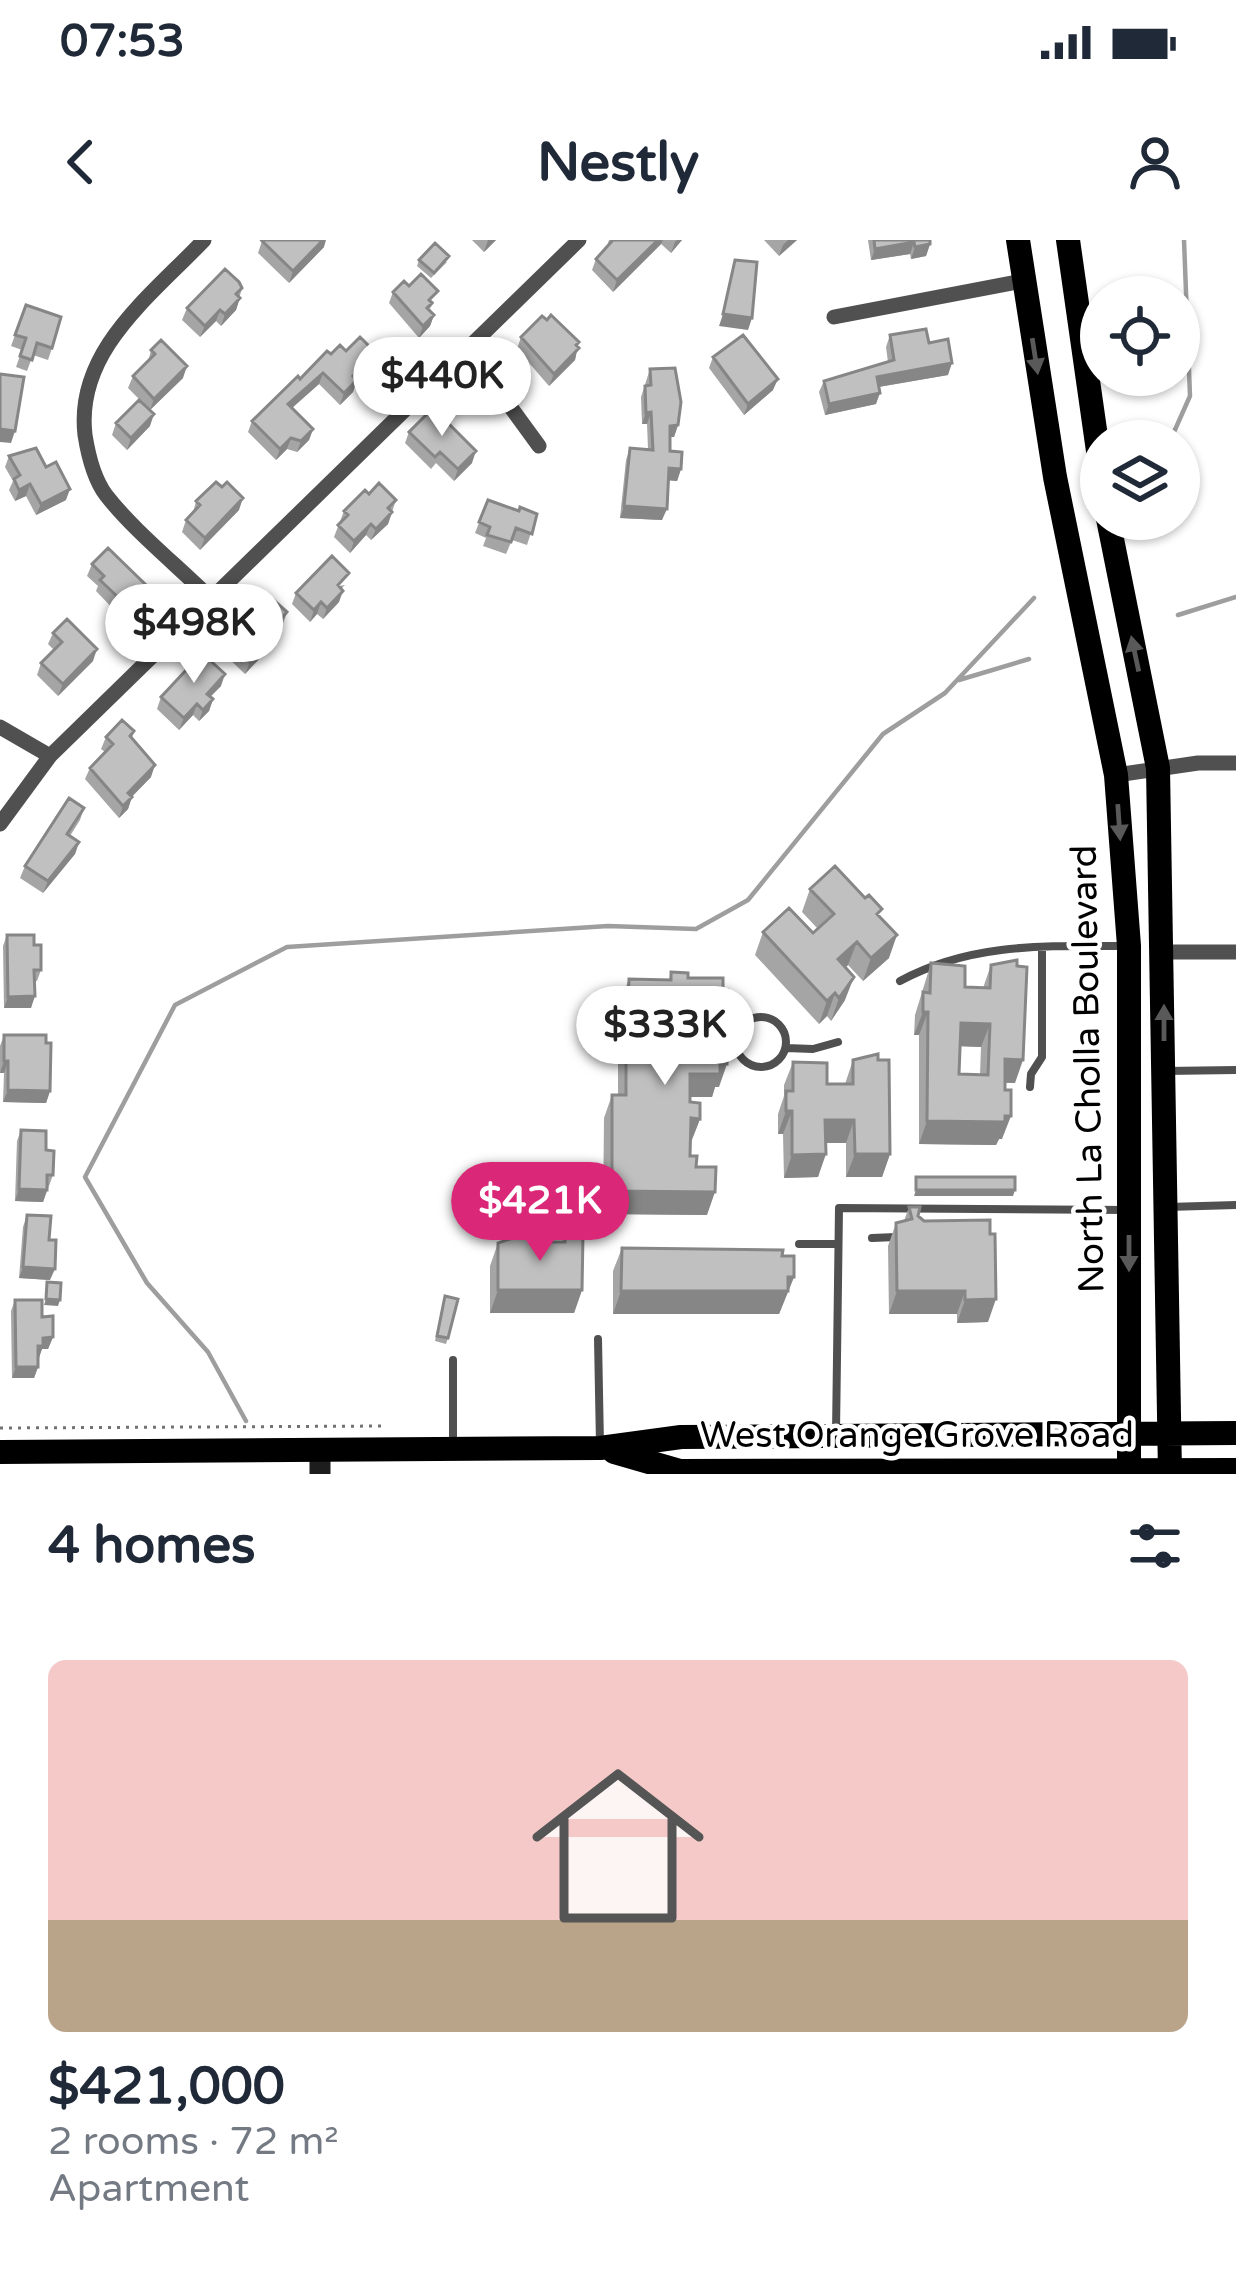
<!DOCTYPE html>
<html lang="en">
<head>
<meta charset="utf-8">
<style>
  :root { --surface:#fff; --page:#f6f6f7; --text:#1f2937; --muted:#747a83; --accent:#db2777 }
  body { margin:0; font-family:"Varela Round",sans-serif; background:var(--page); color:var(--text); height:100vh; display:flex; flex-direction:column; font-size:45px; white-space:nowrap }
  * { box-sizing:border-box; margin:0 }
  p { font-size:39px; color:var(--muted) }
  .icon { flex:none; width:66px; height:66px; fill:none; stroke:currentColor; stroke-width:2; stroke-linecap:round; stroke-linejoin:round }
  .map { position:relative; height:1234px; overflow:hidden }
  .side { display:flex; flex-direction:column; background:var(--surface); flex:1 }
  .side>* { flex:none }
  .buttons { position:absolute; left:1080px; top:36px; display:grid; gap:24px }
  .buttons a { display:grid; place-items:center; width:120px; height:120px; border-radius:50%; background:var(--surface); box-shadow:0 3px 9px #0004; font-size:60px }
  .price { position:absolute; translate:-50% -102px; padding:0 27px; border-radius:42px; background:#fff; color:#222; font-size:39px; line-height:78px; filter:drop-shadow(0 3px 6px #0008) }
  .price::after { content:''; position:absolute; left:50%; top:72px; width:36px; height:27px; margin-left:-18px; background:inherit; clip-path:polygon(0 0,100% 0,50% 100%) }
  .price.on { background:var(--accent); color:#fff }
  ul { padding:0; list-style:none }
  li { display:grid; align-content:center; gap:24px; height:636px; padding:0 48px }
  li span { display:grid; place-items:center; height:372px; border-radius:18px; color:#555 }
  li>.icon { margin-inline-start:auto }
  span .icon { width:216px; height:216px; fill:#fffc; stroke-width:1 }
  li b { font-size:51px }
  h2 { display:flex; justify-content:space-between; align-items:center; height:144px; padding:0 48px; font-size:51px }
  .status { display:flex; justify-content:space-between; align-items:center; height:84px; padding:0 60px; background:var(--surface); direction:ltr }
  .status svg { height:33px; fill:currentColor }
  header { display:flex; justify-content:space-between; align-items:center; height:156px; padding:0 48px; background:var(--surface); font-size:54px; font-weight:800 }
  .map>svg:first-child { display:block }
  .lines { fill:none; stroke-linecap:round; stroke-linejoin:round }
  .stream { stroke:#9e9e9e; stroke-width:4.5 }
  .path { stroke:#727272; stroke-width:3; stroke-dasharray:3 6; stroke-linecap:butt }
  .lane { stroke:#505050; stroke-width:8 }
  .street { stroke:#505050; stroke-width:15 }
  .secondary { stroke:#1d1d1d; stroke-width:21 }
  .primary { stroke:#000; stroke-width:24 }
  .wall { fill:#a5a5a5; fill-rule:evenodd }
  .shaded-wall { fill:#868686 }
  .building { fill:#c0c0c0; stroke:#868686; stroke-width:3; fill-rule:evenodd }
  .oneway { fill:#595959 }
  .labels { text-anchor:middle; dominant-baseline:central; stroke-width:9; stroke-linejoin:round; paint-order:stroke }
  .street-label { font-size:36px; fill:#000; stroke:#fff }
</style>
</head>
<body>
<div class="status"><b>07:53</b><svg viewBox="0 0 49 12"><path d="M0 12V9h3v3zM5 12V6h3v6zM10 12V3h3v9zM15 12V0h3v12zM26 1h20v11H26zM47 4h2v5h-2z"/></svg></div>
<header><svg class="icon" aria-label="back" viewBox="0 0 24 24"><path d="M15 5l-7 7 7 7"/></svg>Nestly<svg class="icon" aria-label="person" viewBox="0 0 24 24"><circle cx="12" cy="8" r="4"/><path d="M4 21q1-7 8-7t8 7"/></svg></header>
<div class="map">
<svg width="1236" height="1234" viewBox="0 0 1236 1234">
  <rect width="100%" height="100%" fill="#fff"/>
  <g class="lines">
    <path class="stream" d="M 1170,201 L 1190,156 L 1184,0
      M 1178,375 L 1236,357
      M 959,440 L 1029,419
      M 246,1181 L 208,1112 L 147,1043 L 85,937 L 175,765 L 287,707 L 608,686 L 696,689 L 748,660 L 883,494 L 945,453 L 1034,358"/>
    <path class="path" d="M 0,1188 L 384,1186"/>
    <path class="lane" d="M 900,741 C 972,702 1048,706 1127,706
      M736 802a25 25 0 1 1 50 0a25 25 0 1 1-50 0Z
      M 786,808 L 813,809 L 838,802
      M 1165,831 L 1236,830
      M 1030,847 L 1031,834 L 1042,817 L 1042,707
      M 1168,967 L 1236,965
      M 872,998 L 896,997
      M 799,1004 L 838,1004
      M 598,1099 L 600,1205
      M 453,1120 L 453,1202
      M 836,1193 L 839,968 L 1127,970"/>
    <path class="street" d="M 204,0 C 151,56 75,111 85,195 C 88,214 94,239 106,255 C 134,291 178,326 211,359
      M 834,77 L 1022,41
      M 469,110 L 539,206
      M 0,487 L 50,516
      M 1116,535 L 1198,523 L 1236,523
      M 0,584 L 50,516 L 579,0
      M 1163,712 L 1236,712"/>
    <path class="secondary" d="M 320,1234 L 320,1212"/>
    <path class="primary" d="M 1018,0 L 1055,237 L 1116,535 L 1129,706 L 1129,1234
      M 1068,0 L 1101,232
      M 1108,279 L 1158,528 L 1170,1234
      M 0,1212 L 600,1208 L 681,1197 L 1236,1193
      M 614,1212 L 680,1231 L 1236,1230"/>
  </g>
  <path class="wall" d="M 472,0 L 496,0 L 484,12 Z
    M 609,0 L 682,0 L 671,13 L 661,4 L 613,52 L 592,30 L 596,19 L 606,9 Z
    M 764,0 L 797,0 L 779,16 Z
    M 868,0 L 930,0 L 930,4 L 926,16 L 911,19 L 910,14 L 871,20 Z
    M 262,1 L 324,7 L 289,43 L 258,13 Z
    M 419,20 L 447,22 L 431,38 L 417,26 Z
    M 409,46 L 434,62 L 429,70 L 434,75 L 430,86 L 419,98 L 389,63 L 393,52 Z
    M 242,48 L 236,70 L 221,86 L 216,81 L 200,97 L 182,80 L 187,68 Z
    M 26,65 L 52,108 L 48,120 L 33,115 L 27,131 L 16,127 L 22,110 L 11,106 Z
    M 890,95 L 929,103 L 948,135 L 879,147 L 876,164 L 825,175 L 819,152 L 824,141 L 888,122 L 886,107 Z
    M 521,97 L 577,107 L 575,120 L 549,146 L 517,109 Z
    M 151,110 L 183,138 L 150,170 L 128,148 L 133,136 L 148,122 Z
    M 346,111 L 376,113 L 372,124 L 356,140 L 353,152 L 340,165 L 319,144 L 292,168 L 313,189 L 309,200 L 297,212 L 287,209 L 276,220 L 248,192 L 252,181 L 331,114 Z
    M 713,117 L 773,150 L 744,175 L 709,128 Z
    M 650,129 L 678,185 L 674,197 L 670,197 L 670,211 L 681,229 L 677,241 L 668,240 L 662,280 L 620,278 L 626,220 L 630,208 L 648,209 L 647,184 L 642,184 L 641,157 Z
    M 116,183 L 150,186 L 127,210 L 112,195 Z
    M 409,192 L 472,223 L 454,241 L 436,223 L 431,229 L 405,203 Z
    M 9,216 L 66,260 L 36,275 L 26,256 L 15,261 L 9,250 L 13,241 L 5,227 Z
    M 369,254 L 396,260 L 388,284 L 371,300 L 366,295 L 350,313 L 334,297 L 344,271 Z
    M 488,260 L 519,271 L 537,274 L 527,305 L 512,300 L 506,314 L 483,306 L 486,298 L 475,293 Z
    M 196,261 L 239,270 L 200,310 L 182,292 L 186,280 L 193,273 Z
    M 92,324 L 141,356 L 120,376 L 96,351 L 98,346 L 87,336 Z
    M 345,345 L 341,349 L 339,362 L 323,379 L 317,374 L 310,382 L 292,364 L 296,353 Z
    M 287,372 L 283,384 L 279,388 L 276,401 L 245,434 L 224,414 L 235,389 Z
    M 53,393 L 93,421 L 58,456 L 37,435 L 41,423 L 54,410 L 48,404 Z
    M 221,446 L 210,457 L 213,459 L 209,471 L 199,481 L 193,475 L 179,490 L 157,469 L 161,457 Z
    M 134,491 L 132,498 L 151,537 L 132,556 L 128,569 L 119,578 L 85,539 L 90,528 L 105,512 L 101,509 L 106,497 Z
    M 84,568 L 80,580 L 70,596 L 79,602 L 75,614 L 43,653 L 20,638 L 25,626 Z
    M 810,649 L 880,676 L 889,718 L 863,741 L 848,725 L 845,728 L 845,760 L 831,781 L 827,776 L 819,784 L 755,715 L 763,692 L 813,693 L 818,689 L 802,672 Z
    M 7,695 L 34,705 L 41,730 L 37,741 L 35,741 L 31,768 L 4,768 L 3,706 Z
    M 931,723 L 965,747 L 983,748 L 991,725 L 1015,843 L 1005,843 L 1002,899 L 999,899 L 996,905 L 919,904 L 919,795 L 914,795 L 915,775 ZM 960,806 L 981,807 L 980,835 L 959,834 Z
    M 671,732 L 688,738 L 724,775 L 715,798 L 697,798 L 719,847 L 715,847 L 712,857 L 690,857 L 690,862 L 700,879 L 691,902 L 690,916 L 696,927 L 707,975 L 603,974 L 604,878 L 612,855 L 618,855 L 618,823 L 626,800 L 652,800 L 652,795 L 620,794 L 620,762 L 629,739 L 669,740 Z
    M 4,795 L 50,851 L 46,863 L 3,862 L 4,833 L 0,833 L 0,806 Z
    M 853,820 L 890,914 L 882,937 L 846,937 L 846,903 L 826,903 L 818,937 L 784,938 L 783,894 L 778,894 L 778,874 L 784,856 L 784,845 L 793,822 L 827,844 L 845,844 Z
    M 21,890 L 46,910 L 53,935 L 43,962 L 15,961 L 17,901 Z
    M 909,967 L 918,976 L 988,1082 L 957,1083 L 957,1074 L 889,1074 L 888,1006 L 896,983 L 904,981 Z
    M 27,975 L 49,1000 L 50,1040 L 19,1038 L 23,987 Z
    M 510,994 L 539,1002 L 562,1002 L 565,994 L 582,1050 L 574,1073 L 490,1073 L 490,1026 L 498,1003 L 508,1000 Z
    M 622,1008 L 782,1016 L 794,1037 L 779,1074 L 613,1074 L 613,1031 Z
    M 15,1060 L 53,1097 L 48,1109 L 42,1109 L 38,1118 L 38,1127 L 34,1138 L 12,1138 L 11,1071 Z
    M 443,1062 L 448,1098 L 446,1104 L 435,1101 Z"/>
  <path class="shaded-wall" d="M 323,0 L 326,0 L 324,7 L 289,43 L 293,31 Z
    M 488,0 L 496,0 L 484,12 Z
    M 658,0 L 663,0 L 661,4 L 613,52 L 617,40 Z
    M 677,0 L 682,0 L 671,13 L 675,2 Z
    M 788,0 L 797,0 L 779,16 L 783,5 Z
    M 914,2 L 910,14 L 871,20 L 875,9 Z
    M 930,4 L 926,16 L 911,19 L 915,7 Z
    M 240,58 L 236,70 L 221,86 L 225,74 Z
    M 220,70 L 216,81 L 200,97 L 205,86 Z
    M 723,74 L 752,78 L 748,90 L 719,86 Z
    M 434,75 L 430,86 L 419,98 L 423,86 Z
    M 579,102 L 575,120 L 549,146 L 554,134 Z
    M 376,113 L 372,124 L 348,148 L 353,136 Z
    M 952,123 L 948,135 L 872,148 L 877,137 Z
    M 187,126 L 183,138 L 150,170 L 154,159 Z
    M 323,133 L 319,144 L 284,175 L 288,164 Z
    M 778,139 L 773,150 L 744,175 L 748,164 Z
    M 357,140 L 353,152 L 340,165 L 344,153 Z
    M 880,153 L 876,164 L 825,175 L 829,164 Z
    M 651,172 L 647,184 L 642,184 L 646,173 Z
    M 154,174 L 150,186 L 127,210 L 131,198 Z
    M 678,185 L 674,197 L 665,197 L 670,186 Z
    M 0,189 L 15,191 L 11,203 L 0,202 Z
    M 313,189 L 309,200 L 297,212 L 301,201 Z
    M 291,198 L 287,209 L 276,220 L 280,209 Z
    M 476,211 L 472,223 L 454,241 L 458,229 Z
    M 669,228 L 681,229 L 677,241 L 665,240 Z
    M 30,244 L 26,256 L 15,261 L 19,250 Z
    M 70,249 L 66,260 L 36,275 L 41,264 Z
    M 243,258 L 239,270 L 200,310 L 205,298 Z
    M 624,266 L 667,269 L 662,280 L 620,278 Z
    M 392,272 L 388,284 L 371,300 L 376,289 Z
    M 371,284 L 366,295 L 350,313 L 354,301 Z
    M 145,344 L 141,356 L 120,376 L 125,364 Z
    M 343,351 L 339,362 L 323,379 L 327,368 Z
    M 321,362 L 317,374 L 310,382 L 314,370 Z
    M 280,389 L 276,401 L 245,434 L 250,422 Z
    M 97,409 L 93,421 L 58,456 L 63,444 Z
    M 225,434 L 221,446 L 202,465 L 207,454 Z
    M 213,459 L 209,471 L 199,481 L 203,470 Z
    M 197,464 L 193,475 L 179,490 L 184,478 Z
    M 155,525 L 151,537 L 124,565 L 128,553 Z
    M 132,557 L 128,569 L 119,578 L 123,566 Z
    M 79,602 L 75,614 L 43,653 L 48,641 Z
    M 897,695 L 889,718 L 863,741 L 871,718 Z
    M 857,702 L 848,725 L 829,742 L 838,719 Z
    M 854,737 L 845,760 L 831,781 L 839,758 Z
    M 835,753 L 827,776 L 819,784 L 827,761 Z
    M 35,756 L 31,768 L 4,768 L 8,757 Z
    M 628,772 L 661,772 L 652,795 L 620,794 Z
    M 923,772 L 928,772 L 919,795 L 914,795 Z
    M 698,775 L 724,775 L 715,798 L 689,798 Z
    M 961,783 L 990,784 L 981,807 L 953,806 Z
    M 1005,819 L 1023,820 L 1015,843 L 997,842 Z
    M 4,821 L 8,821 L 4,833 L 0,833 Z
    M 720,824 L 727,824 L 719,847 L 715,847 L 712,857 L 681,857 L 690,834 Z
    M 8,850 L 50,851 L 46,863 L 3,862 Z
    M 786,871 L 792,871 L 783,894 L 778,894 Z
    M 1011,876 L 1002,899 L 999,899 L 996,905 L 919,904 L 927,881 Z
    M 691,878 L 700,879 L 691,902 Z
    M 825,880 L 854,880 L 846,903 L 817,903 Z
    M 826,914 L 818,937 L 784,938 L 792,915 Z
    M 855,914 L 890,914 L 882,937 L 846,937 Z
    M 19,949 L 47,950 L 43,962 L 15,961 Z
    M 916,950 L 1015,950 L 1013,956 L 914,956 Z
    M 612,951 L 715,952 L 707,975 L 603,974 Z
    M 23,1027 L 55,1029 L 50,1040 L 19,1038 Z
    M 788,1037 L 794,1037 L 779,1074 L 613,1074 L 621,1051 Z
    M 498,1050 L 582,1050 L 574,1073 L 490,1073 Z
    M 897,1051 L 965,1051 L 957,1074 L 889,1074 Z
    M 46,1059 L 60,1060 L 58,1066 L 44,1065 Z
    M 996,1059 L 988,1082 L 957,1083 L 965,1060 Z
    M 53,1097 L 48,1109 L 42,1109 L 39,1118 L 33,1118 L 43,1098 Z
    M 16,1127 L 38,1127 L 34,1138 L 12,1138 Z"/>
  <path class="building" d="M 264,0 L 323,0 L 293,31 L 262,1 Z
    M 613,0 L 658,0 L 617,40 L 596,19 Z
    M 874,0 L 930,0 L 930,4 L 915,7 L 914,2 L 875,9 Z
    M 435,3 L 449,16 L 434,33 L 419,20 Z
    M 735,20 L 757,22 L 752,78 L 723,74 Z
    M 225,29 L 239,42 L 242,48 L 236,54 L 240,58 L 225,74 L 220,70 L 205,86 L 187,68 Z
    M 421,34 L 438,51 L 429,60 L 432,63 L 427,68 L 434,75 L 423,86 L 393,52 L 404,41 L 409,46 Z
    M 26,65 L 61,77 L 52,108 L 37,103 L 32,120 L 20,116 L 26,98 L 15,95 Z
    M 551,75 L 579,102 L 576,105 L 579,108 L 554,134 L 521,97 L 542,76 L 547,80 Z
    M 926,89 L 929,103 L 948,99 L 952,123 L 877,137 L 880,153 L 829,164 L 824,141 L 894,120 L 890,95 Z
    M 743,95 L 778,139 L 748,164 L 713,117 Z
    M 360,97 L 376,113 L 353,136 L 357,140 L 344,153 L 323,133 L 288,164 L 313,189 L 301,201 L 291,198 L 280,209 L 252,181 L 298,136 L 300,139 L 327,111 L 331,114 L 340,105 L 346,111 Z
    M 161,100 L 187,126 L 154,159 L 133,136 L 155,114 L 151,110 Z
    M 675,128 L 681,162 L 678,185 L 670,186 L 670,211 L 682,212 L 681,229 L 669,228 L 667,269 L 624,266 L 630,208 L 653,210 L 651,172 L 646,173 L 645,146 L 651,145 L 650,129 Z
    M 0,134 L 24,137 L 15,191 L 0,189 Z
    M 139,160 L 154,174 L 131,198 L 116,183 Z
    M 433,168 L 476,211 L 458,229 L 440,212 L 435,217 L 409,192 Z
    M 36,208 L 46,227 L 56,222 L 70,249 L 41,264 L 30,244 L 19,250 L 14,239 L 20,235 L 9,216 Z
    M 216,242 L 222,247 L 227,242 L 243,258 L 205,298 L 186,280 L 200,265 L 196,261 Z
    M 379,243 L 396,260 L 388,268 L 392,272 L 376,289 L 371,284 L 354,301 L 338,285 L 348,275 L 344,271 L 365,250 L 369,254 Z
    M 488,260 L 519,271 L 520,267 L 537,274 L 532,294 L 516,288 L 511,302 L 487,295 L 490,287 L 479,282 Z
    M 108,308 L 145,344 L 125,364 L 100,340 L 104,336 L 92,324 Z
    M 332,316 L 349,333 L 338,345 L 343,351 L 327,368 L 321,362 L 314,370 L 296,353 Z
    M 267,354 L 287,372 L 276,385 L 280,389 L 250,422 L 229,403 L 238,393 L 235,389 Z
    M 67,379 L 97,409 L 63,444 L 41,423 L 62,402 L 53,393 Z
    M 202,413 L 225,434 L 207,454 L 213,459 L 203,470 L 197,464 L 184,478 L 161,457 Z
    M 122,480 L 134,491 L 130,496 L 155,525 L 128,553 L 132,557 L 123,566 L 90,528 L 113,504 L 106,497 Z
    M 69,558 L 84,568 L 67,594 L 79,602 L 48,641 L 25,626 Z
    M 835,626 L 865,658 L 869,655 L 882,669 L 877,674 L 897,695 L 871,718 L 857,702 L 838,719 L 854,737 L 839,758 L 835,753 L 827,761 L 763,692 L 789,668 L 813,693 L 834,674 L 810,649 Z
    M 7,695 L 34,695 L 34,705 L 41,705 L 41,730 L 34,730 L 35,756 L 8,757 Z
    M 1017,720 L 1017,726 L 1027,727 L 1023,820 L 1005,819 L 1005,850 L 1011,850 L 1011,876 L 1005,876 L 1005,882 L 927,881 L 928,772 L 923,772 L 923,752 L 930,753 L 931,723 L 965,726 L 965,747 L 990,748 L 991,725 ZM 961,783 L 990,784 L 988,835 L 959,834 Z
    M 671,732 L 688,733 L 688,738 L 723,738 L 723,750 L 728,750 L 724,775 L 698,775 L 697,801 L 723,801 L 723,811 L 727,811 L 727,824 L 720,824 L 720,834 L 690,834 L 690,862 L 700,863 L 700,879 L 691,878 L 690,916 L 697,916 L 696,927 L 716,927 L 715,952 L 612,951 L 612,855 L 626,855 L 626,800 L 661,801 L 661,772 L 628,772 L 629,739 L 671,740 Z
    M 4,795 L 46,795 L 46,803 L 51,803 L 50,851 L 8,850 L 8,821 L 4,821 Z
    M 878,814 L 878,820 L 889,820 L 890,914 L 855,914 L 854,880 L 825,880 L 826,914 L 792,915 L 792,871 L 786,871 L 786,851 L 793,851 L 793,822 L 827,823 L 827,844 L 853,844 L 853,820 Z
    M 21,890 L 46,891 L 46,910 L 54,911 L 53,935 L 47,935 L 47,950 L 19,949 Z
    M 916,937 L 1015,937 L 1015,950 L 916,950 Z
    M 909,967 L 920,967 L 918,976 L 924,981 L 990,980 L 990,994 L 995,994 L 996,1059 L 965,1060 L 965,1051 L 897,1051 L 896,983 L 912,979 Z
    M 27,975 L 51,976 L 49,1000 L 56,1000 L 55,1029 L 23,1027 Z
    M 510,994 L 539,994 L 539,1002 L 565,1002 L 565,994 L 583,994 L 582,1050 L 498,1050 L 498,1003 L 510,999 Z
    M 622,1008 L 783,1010 L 782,1016 L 794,1016 L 794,1037 L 788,1037 L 788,1051 L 621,1051 Z
    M 47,1042 L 61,1043 L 60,1060 L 46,1059 Z
    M 445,1056 L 458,1059 L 448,1098 L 437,1096 Z
    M 15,1060 L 42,1060 L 42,1077 L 53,1076 L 53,1097 L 43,1098 L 43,1106 L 38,1106 L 38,1127 L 16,1127 Z"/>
  <defs><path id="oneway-solid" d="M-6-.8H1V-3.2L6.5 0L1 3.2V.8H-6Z" transform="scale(3)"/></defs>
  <g class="oneway">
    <use href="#oneway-solid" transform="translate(1035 116) rotate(81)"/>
    <use href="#oneway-solid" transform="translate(1135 414) rotate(-102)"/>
    <use href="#oneway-solid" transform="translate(1119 582) rotate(86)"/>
    <use href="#oneway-solid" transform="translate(1164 783) rotate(-90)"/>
    <use href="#oneway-solid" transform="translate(1129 1013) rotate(90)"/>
  </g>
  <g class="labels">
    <g class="street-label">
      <text transform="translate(1088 829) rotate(-91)">North La Cholla Boulevard</text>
      <text x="917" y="1195">West Orange Grove Road</text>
    </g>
  </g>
</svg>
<div class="buttons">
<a><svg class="icon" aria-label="locate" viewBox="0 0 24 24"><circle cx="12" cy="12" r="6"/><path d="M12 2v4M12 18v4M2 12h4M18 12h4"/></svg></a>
<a><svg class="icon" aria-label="layers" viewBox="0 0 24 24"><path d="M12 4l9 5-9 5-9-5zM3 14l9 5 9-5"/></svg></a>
</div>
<b class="price" style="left:442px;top:199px">$440K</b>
<b class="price" style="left:194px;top:446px">$498K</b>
<b class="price" style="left:665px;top:848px">$333K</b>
<b class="price on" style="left:540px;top:1024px">$421K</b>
</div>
<section class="side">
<h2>4 homes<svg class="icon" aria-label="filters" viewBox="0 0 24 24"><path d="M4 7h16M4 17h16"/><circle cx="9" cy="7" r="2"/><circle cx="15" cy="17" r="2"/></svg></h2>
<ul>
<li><span style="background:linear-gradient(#f6c9c9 70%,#b9a48a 0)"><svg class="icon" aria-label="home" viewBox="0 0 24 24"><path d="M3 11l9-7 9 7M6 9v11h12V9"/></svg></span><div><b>$421,000</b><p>2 rooms · 72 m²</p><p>Apartment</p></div></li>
</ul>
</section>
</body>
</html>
